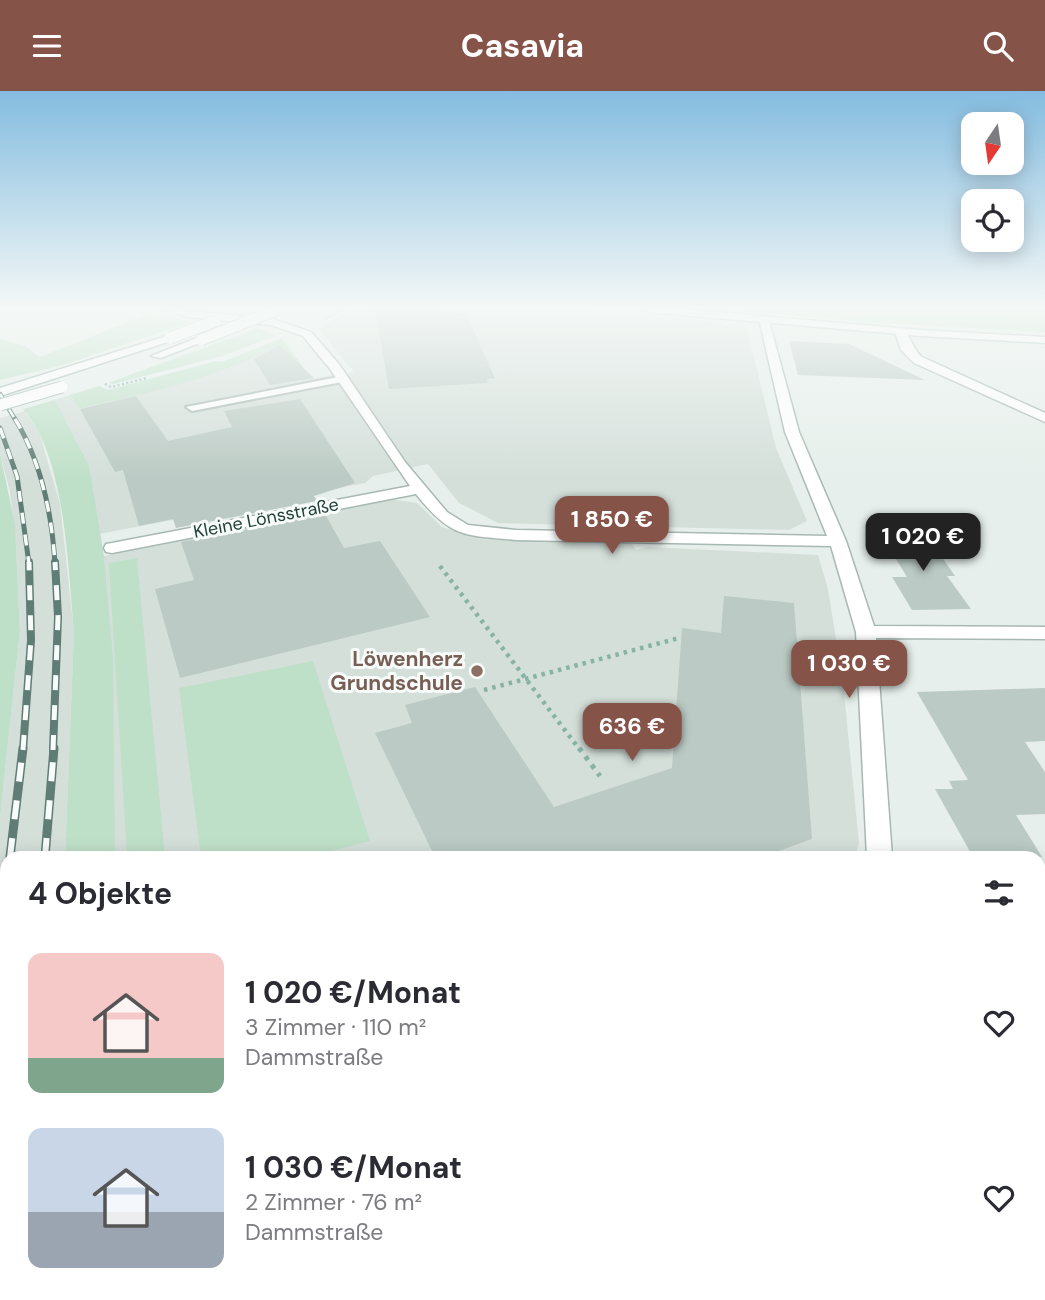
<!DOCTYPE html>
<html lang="de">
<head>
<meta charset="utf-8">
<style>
  :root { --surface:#fff; --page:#f2f2f3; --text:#2b2b33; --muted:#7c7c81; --accent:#855347 }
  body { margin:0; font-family:"DM Sans",sans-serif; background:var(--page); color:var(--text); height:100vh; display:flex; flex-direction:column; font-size:26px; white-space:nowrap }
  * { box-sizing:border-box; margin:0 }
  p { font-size:23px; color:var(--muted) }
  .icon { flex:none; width:38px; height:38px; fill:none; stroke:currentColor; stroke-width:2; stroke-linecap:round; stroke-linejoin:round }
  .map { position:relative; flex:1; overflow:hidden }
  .panel { position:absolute; left:0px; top:760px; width:1046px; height:450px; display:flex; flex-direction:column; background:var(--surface); border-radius:21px 21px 0 0; box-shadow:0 4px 18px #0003 }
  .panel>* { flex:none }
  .needle { width:46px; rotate:193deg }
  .buttons { position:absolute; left:961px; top:21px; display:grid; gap:14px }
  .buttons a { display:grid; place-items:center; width:63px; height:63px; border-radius:14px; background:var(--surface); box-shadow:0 4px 18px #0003; font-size:35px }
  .price { position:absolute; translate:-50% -60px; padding:0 16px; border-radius:14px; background:var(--accent); color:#fff; font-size:23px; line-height:46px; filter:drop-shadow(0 2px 4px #0008) }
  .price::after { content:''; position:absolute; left:50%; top:42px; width:21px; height:16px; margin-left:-10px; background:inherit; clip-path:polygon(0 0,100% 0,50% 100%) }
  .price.selected { background:#222; color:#fff }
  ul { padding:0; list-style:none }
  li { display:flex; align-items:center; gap:21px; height:175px; padding:0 28px }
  li span { display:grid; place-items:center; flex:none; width:196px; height:140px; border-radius:14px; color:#555 }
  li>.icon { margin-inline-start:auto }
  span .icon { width:84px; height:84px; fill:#fffc; stroke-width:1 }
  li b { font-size:30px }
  h2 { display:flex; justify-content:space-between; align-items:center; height:84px; padding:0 28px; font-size:30px }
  header { display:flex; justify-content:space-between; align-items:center; height:91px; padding:0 28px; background:var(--accent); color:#fff; font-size:32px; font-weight:700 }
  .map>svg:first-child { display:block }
  .built { fill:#d4dfda }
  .green { fill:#bfe0c8 }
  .building { fill:#bbcac4 }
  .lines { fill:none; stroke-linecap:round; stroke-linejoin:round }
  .service-casing { stroke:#a8b8b2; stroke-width:4 }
  .minor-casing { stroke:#a8b8b2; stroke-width:3 }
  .secondary-casing { stroke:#a4bbb3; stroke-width:3 }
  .path-far2 { stroke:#86b3a5; stroke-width:2.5; stroke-dasharray:2 2.5; stroke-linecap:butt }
  .path-far1 { stroke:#86b3a5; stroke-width:4.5; stroke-dasharray:3.5 5; stroke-linecap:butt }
  .path { stroke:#86b3a5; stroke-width:5; stroke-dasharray:4.5 6; stroke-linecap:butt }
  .service { fill:#fff; fill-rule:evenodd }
  .minor { fill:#fff; fill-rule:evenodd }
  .secondary { fill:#fff; fill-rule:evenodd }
  .rail-far4-casing { stroke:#5f7d75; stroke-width:4.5 }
  .rail-far3-casing { stroke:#5f7d75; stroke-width:5 }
  .rail-far2-casing { stroke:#5f7d75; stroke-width:8 }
  .rail-far1-casing { stroke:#5f7d75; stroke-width:9 }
  .rail-casing { stroke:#5f7d75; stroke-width:10 }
  .rail-far4 { stroke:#f7fbf9; stroke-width:2.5; stroke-dasharray:9; stroke-linecap:butt }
  .rail-far3 { stroke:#f7fbf9; stroke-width:3.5; stroke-dasharray:11; stroke-linecap:butt }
  .rail-far2 { stroke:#f7fbf9; stroke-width:5; stroke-dasharray:15; stroke-linecap:butt }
  .rail-far1 { stroke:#f7fbf9; stroke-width:6; stroke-dasharray:19; stroke-linecap:butt }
  .rail { stroke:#f7fbf9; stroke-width:8; stroke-dasharray:24; stroke-linecap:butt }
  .secondary-bridge-casing { stroke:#a4bbb3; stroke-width:13; stroke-linecap:butt }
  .secondary-bridge { stroke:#fff; stroke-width:11 }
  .education-dot { fill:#8d6e63; stroke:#f7fbf9; stroke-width:2.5 }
  .labels { text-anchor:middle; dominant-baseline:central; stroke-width:6; stroke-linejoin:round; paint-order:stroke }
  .far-street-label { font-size:18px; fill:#24423a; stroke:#f7fbf9 }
  .education-label { font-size:21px; font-weight:bold; fill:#785e54; stroke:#f7fbf9; text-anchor:end }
</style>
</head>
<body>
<header><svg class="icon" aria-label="menu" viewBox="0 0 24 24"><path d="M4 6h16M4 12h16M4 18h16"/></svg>Casavia<svg class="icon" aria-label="search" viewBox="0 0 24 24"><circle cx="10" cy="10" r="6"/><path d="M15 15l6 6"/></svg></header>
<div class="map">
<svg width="1045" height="1209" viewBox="0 0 1045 1209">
  <rect width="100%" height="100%" fill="#e6efeb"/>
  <path class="built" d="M 353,218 L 559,218 L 648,223 L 747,237 L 776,357 L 807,430 L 789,439 L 498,432 L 459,412 L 428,373 L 373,385 L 365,392 L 99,443 L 89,374 L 55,309 L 70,304 L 79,318 L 136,305 L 278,254 L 307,288 L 354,281 L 319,238 Z
    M 25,320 L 39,341 L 60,413 L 74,541 L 65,766 L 7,766 L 7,1202 L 39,1202 L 39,1209 L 0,1209 L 0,727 L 20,540 L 16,454 L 10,401 L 0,362 L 0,327 Z
    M 388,408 L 417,412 L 442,436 L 481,448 L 631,452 L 636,459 L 648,456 L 818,464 L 828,498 L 843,592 L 859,752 L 855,766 L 115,766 L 104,465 Z"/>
  <path class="green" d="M 721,218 L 1045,218 L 1045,241 L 863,231 Z
    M 139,220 L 190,231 L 63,274 L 0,289 L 0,248 L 25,255 L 40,266 L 143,225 L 137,221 Z
    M 258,237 L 277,244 L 222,265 L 114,293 L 108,292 Z
    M 282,247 L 311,287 L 278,254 C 217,288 147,302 79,318 L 70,304 L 99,295 L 108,299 L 216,270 L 222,271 Z
    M 55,309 L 89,374 L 104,465 L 113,567 L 115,766 L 65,766 L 74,541 C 68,479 66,365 23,318 Z
    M 0,362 L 15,434 L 20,540 L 0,727 Z
    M 137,467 L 165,766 L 127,766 L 109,472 Z
    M 313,570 L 370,750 L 307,766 L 201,766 L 179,597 Z
    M 39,1202 L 115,1202 L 115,1209 L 39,1209 Z"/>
  <path class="building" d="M 375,218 L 466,222 L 495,287 L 487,288 L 488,292 L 389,298 Z
    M 789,250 L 849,253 L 925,289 L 798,284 Z
    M 279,254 L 314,287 L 270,294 L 254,268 Z
    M 136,305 L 168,350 L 232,336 L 224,320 L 300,308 L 355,392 L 314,405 L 317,410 L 176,437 L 173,428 L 139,435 L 123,379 L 115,381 L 80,318 Z
    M 325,423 L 344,457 L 380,450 L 430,526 L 180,587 L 155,498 L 194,489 L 181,451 Z
    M 879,440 L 924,440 L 955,485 L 947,485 L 971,518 L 912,519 L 892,486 L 907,486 Z
    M 724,505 L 794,512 L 812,748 L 762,766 L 435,766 L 375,642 L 412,632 L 405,614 L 475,596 L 554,716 L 672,677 L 682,537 L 721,542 Z
    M 1045,597 L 1045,650 L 1025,651 L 1045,681 L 1045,723 L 1016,724 L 1042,766 L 973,766 L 935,698 L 953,698 L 949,690 L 968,689 L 917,601 Z"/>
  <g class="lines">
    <g class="service-casing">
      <path id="service" d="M 343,285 L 349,288 L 347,290 L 192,320 L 186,316 Z"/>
    </g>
    <g class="minor-casing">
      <path id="minor" d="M 165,218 L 272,228 L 311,241 L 339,273 L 405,371 L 447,421 L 468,434 L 516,439 L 827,445 L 785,341 L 759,228 L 768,226 L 799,341 L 846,450 L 874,535 L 1045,536 L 1045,548 L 876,547 L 892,766 L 867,766 L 856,541 L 831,455 L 516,449 C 463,444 451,447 416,403 L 112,462 L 106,461 L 104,457 L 106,453 L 112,452 L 410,395 L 330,278 L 303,245 L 271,234 L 187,226 Z
        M 901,238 C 910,242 913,259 922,266 L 1045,322 L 1045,331 L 914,272 L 901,259 L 895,241 Z
        M 583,1202 L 621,1202 L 624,1209 L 586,1209 Z"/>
    </g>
    <g class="secondary-casing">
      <path id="secondary" d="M 644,218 L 680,218 L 921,239 L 1045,246 L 1045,252 L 921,245 L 649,221 Z
        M 170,244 L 174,245 L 174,249 L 0,305 L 0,297 Z
        M 197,247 L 207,249 L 161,267 L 151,265 Z"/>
    </g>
    <path class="path-far2" d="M 325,228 L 343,218
      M 105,293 L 111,296 L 147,287"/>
    <path class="path-far1" d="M 440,475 L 580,659
      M 484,599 L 679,547"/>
    <path class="path" d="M 579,657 L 600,685"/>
    <use href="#service" class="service"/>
    <use href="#minor" class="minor"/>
    <use href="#secondary" class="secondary"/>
    <g class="rail-far4-casing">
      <path id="rail-far4" d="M 0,303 L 16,330"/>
    </g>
    <g class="rail-far3-casing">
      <path id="rail-far3" d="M 15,328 C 41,370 52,424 55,473
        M 0,337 L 17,385 L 29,473"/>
    </g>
    <g class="rail-far2-casing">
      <path id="rail-far2" d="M 23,659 L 31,549 L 29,471
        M 53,659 L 58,526 L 55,471"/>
    </g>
    <g class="rail-far1-casing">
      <path id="rail-far1" d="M 10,766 L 23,657
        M 45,766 L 54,657
        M 0,852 L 7,792"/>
    </g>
    <g class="rail-casing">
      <path id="rail" d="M 10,1209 L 11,1202"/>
    </g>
    <use href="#rail-far4" class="rail-far4"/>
    <use href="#rail-far3" class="rail-far3"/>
    <use href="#rail-far2" class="rail-far2"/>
    <use href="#rail-far1" class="rail-far1"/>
    <use href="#rail" class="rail"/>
    <g class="secondary-bridge-casing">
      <path id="secondary-bridge" d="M 170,247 L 215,230
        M 201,249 L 278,218
        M 0,314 L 62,296"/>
    </g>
    <use href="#secondary-bridge" class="secondary-bridge"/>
  </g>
  <linearGradient id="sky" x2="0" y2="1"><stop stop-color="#84bce0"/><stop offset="0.56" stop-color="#f4f8f6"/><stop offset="1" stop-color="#f4f8f6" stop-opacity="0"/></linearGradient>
  <rect width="1045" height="387" fill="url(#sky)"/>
  <circle class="education-dot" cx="477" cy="580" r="7"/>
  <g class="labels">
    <g class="far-street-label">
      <text transform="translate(266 427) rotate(-11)">Kleine Lönsstraße</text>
    </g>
    <g class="education-label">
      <text x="463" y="568">Löwenherz<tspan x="463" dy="24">Grundschule</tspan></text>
    </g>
  </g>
</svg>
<div class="buttons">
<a><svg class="needle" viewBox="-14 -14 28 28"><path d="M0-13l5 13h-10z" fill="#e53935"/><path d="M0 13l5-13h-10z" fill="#7c7c81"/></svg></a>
<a><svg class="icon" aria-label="locate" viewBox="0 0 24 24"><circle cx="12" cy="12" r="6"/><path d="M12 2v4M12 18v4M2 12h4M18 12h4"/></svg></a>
</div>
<b class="price" style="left:612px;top:465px">1 850 €</b>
<b class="price selected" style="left:923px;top:482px">1 020 €</b>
<b class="price" style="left:849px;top:609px">1 030 €</b>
<b class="price" style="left:632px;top:672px">636 €</b>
<section class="panel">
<h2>4 Objekte<svg class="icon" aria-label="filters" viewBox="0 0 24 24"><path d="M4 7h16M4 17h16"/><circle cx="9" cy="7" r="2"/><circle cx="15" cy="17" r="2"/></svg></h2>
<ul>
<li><span style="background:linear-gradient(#f6c9c9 75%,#7fa58c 0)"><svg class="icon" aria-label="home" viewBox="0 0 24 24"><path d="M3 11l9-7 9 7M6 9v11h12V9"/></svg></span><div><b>1 020 €/Monat</b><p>3 Zimmer · 110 m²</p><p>Dammstraße</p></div><svg class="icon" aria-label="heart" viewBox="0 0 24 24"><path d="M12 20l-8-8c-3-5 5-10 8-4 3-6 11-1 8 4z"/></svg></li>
<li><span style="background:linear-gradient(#c9d6e8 60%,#9aa5b1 0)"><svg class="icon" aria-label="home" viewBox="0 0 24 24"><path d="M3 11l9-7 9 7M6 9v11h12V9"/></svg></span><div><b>1 030 €/Monat</b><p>2 Zimmer · 76 m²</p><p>Dammstraße</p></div><svg class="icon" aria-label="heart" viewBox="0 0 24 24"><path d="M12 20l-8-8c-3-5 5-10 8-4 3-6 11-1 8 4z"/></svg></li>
</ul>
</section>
</div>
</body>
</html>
